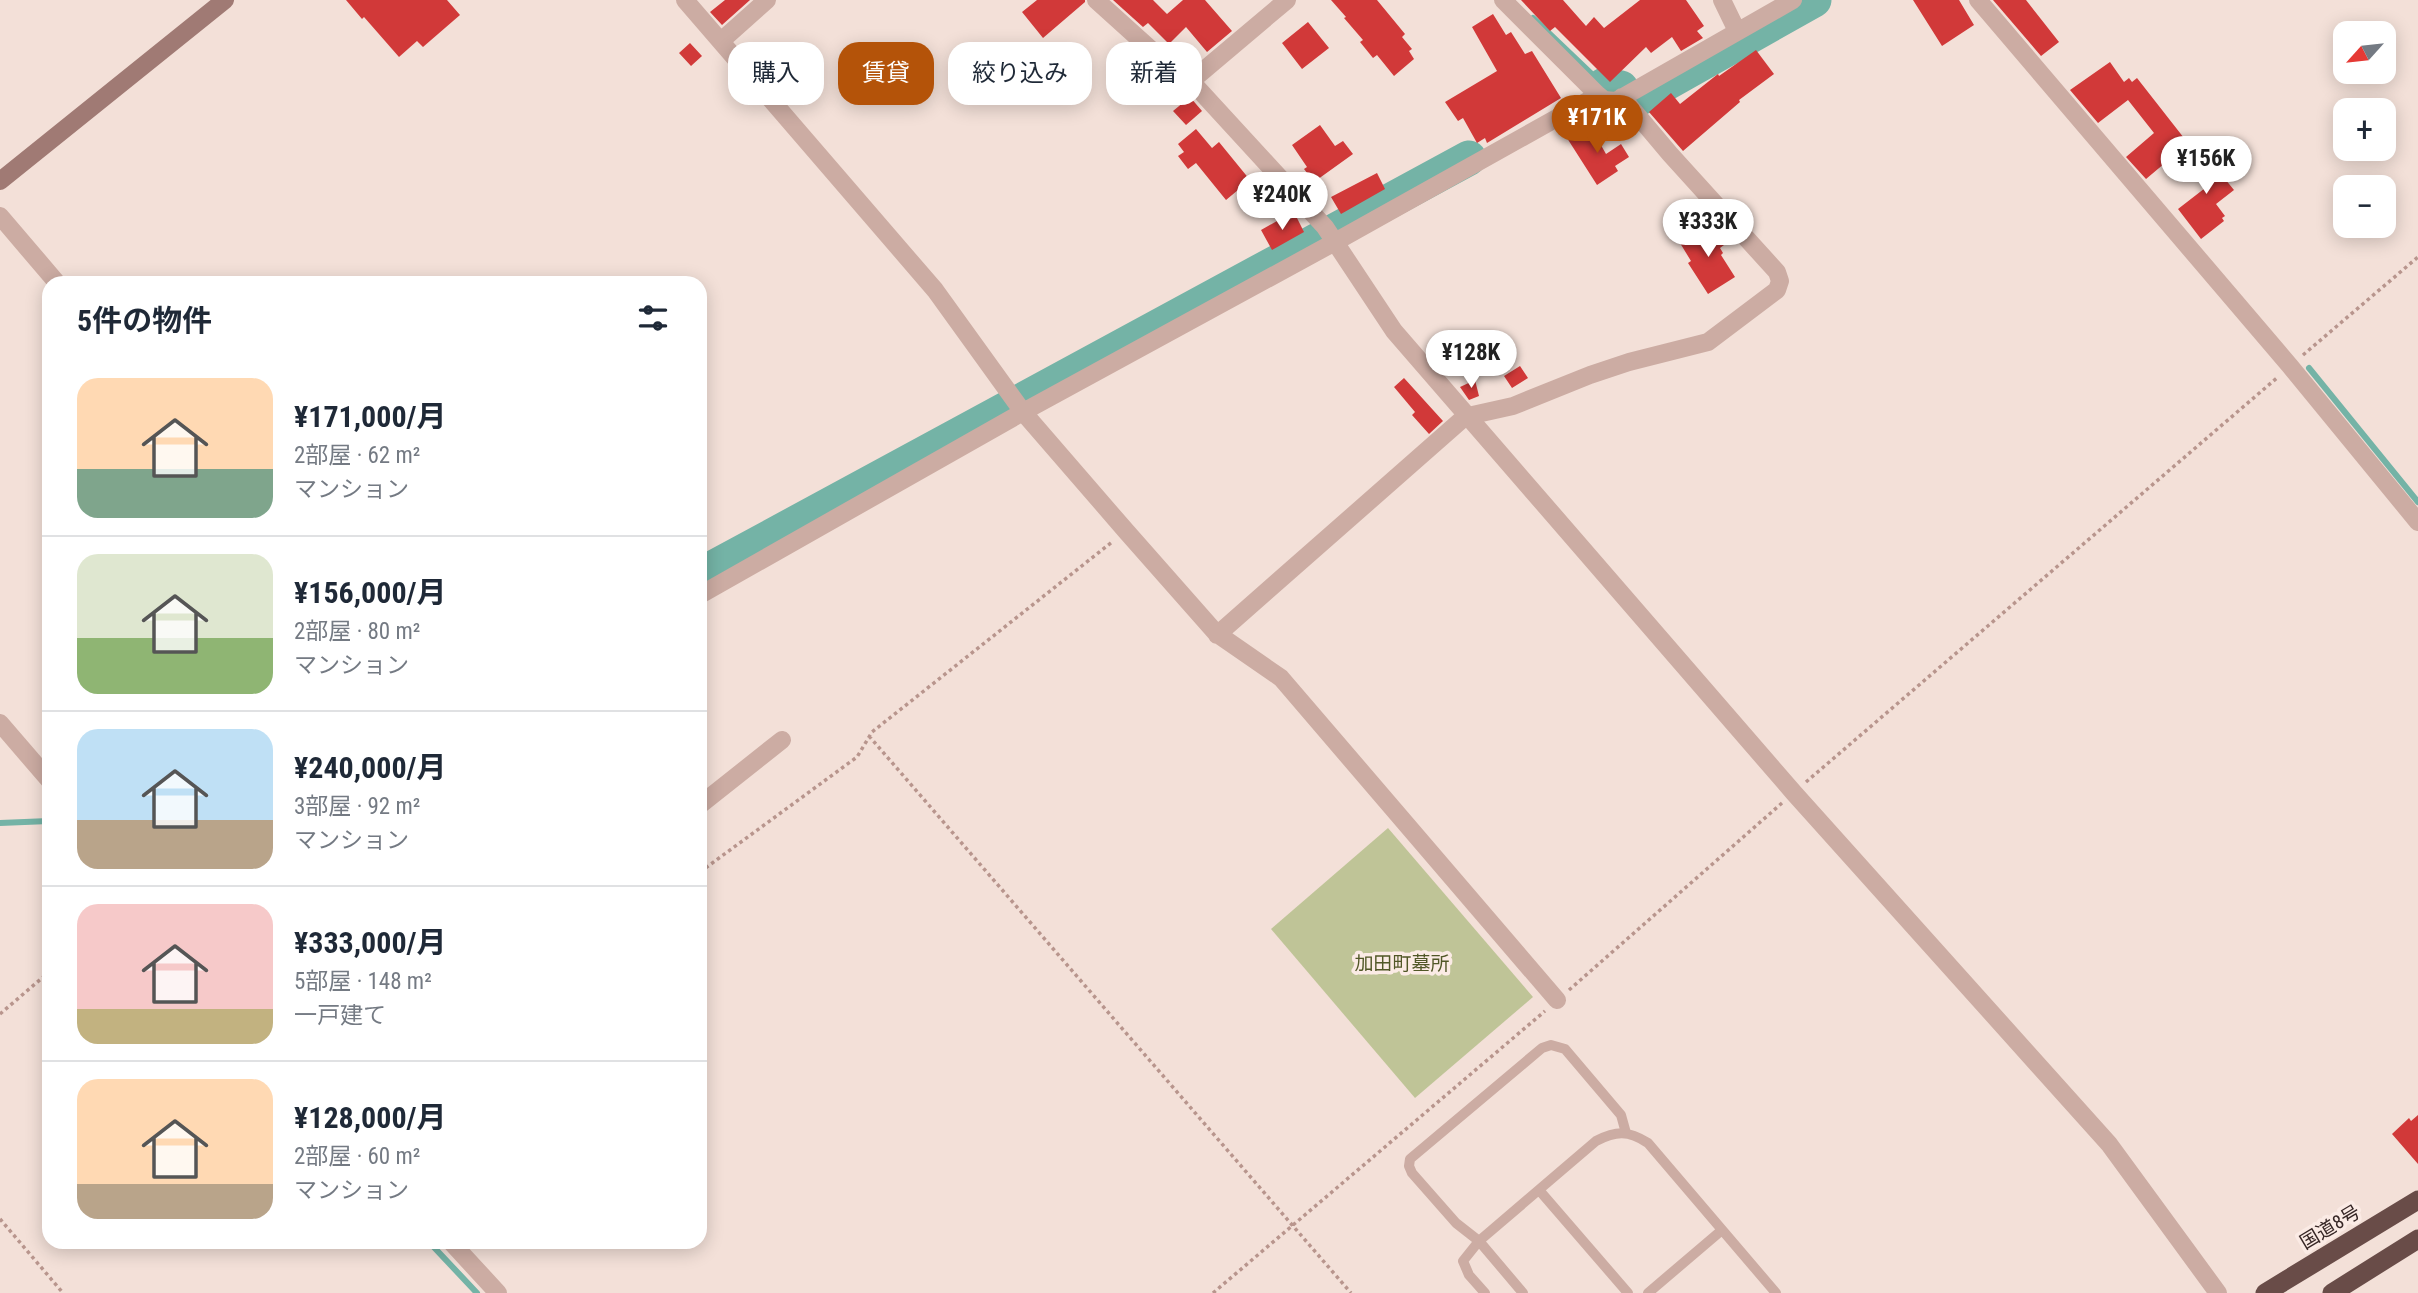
<!DOCTYPE html>
<html lang="ja">
<head>
<meta charset="utf-8">
<style>
  :root { --surface:#fff; --page:#f6f6f7; --text:#1f2937; --muted:#747a83; --line:#e0e1e3; --accent:#b45309 }
  body { margin:0; font-family:"Roboto Condensed","Noto Sans JP",sans-serif; background:var(--page); color:var(--text); height:100vh; display:flex; flex-direction:column; font-size:26px; white-space:nowrap }
  * { box-sizing:border-box; margin:0 }
  p { font-size:23px; color:var(--muted) }
  .icon { flex:none; width:38px; height:38px; fill:none; stroke:currentColor; stroke-width:2; stroke-linecap:round; stroke-linejoin:round }
  .map { position:relative; flex:1; overflow:hidden }
  .sheet { position:absolute; left:42px; top:276px; width:665px; height:973px; display:flex; flex-direction:column; background:var(--surface); border-radius:21px; box-shadow:0 4px 18px #0003 }
  .sheet>* { flex:none }
  .hud { position:absolute; left:728px; top:42px; width:665px; height:63px; display:flex; gap:14px }
  .needle { width:46px; rotate:243deg }
  .fabs { position:absolute; left:2333px; top:21px; display:grid; gap:14px }
  .fabs a { display:grid; place-items:center; width:63px; height:63px; border-radius:14px; background:var(--surface); box-shadow:0 4px 18px #0003; font-size:35px }
  .price { position:absolute; translate:-50% -60px; padding:0 16px; border-radius:24px; background:#fff; color:#222; font-size:23px; line-height:46px; filter:drop-shadow(0 2px 4px #0008) }
  .price::after { content:''; position:absolute; left:50%; top:42px; width:21px; height:16px; margin-left:-10px; background:inherit; clip-path:polygon(0 0,100% 0,50% 100%) }
  .price.current { background:var(--accent); color:#fff }
  ul { padding:0; list-style:none }
  li { display:flex; align-items:center; gap:21px; height:175px; padding:0 35px }
  li+li { border-top:2px solid var(--line) }
  li span { display:grid; place-items:center; flex:none; width:196px; height:140px; border-radius:21px; color:#555 }
  li>.icon { margin-inline-start:auto }
  span .icon { width:84px; height:84px; fill:#fffc; stroke-width:1 }
  li b { font-size:30px }
  h2 { display:flex; justify-content:space-between; align-items:center; height:84px; padding:0 35px; font-size:30px }
  .pill { padding:0 24px; border-radius:21px; background:var(--surface); box-shadow:0 4px 18px #0003; font-size:24px; line-height:63px }
  .pill.current { background:var(--accent); color:#fff }
  .map>svg:first-child { display:block }
  .green { fill:#bfc497 }
  .lines { fill:none; stroke-linecap:round; stroke-linejoin:round }
  .stream { stroke:#74b3a6; stroke-width:6 }
  .river { stroke:#74b3a6; stroke-width:35 }
  .building { fill:#d13939 }
  .path { stroke:#b8958d; stroke-width:3.5; stroke-dasharray:3.5 3.5; stroke-linecap:butt }
  .service { stroke:#ccaca3; stroke-width:10 }
  .minor { stroke:#ccaca3; stroke-width:18 }
  .tertiary { stroke:#ccaca3; stroke-width:18 }
  .secondary { stroke:#a07a74; stroke-width:18 }
  .trunk { stroke:#694c48; stroke-width:19 }
  .labels { text-anchor:middle; dominant-baseline:central; stroke-width:7; stroke-linejoin:round; paint-order:stroke }
  .park-label { font-size:19px; fill:#515727; stroke:#fbebe5 }
  .street-label { font-size:19px; fill:#372726; stroke:#fbebe5 }
</style>
</head>
<body>
<div class="map">
<svg width="2418" height="1293" viewBox="0 0 2418 1293">
  <rect width="100%" height="100%" fill="#f3e0d8"/>
  <path class="green" d="M 1388,828 L 1533,997 L 1415,1098 L 1271,929 Z"/>
  <g class="lines">
    <path class="stream" d="M 1533,18 L 1599,81 L 1608,85
      M 2309,368 L 2418,502
      M 0,823 L 49,821
      M 429,1242 L 477,1293"/>
    <path class="river" d="M 1604,85 L 1621,88
      M 1633,102 L 1814,0
      M 700,575 L 1469,158"/>
  </g>
  <path class="building" d="M 346,0 L 447,0 L 460,15 L 423,47 L 417,41 L 399,57 L 364,17 L 362,19 Z
    M 725,0 L 750,0 L 722,25 L 710,12 Z
    M 1037,0 L 1085,0 L 1085,2 L 1043,38 L 1022,12 Z
    M 1113,0 L 1153,0 L 1167,14 L 1183,0 L 1205,0 L 1232,31 L 1207,52 L 1186,27 L 1169,44 L 1148,23 L 1143,27 Z
    M 1331,0 L 1377,0 L 1405,34 L 1402,37 L 1412,49 L 1409,51 L 1414,59 L 1394,76 L 1377,55 L 1373,58 L 1360,42 L 1363,40 L 1344,18 L 1346,17 Z
    M 1521,0 L 1563,0 L 1586,26 L 1594,17 L 1604,28 L 1640,0 L 1686,0 L 1704,26 L 1697,31 L 1703,38 L 1681,51 L 1672,37 L 1651,53 L 1646,47 L 1610,82 L 1555,27 L 1550,31 Z
    M 1913,0 L 1959,0 L 1974,25 L 1942,46 Z
    M 1993,0 L 2026,0 L 2059,42 L 2041,56 Z
    M 1493,14 L 1506,35 L 1511,32 L 1525,54 L 1532,51 L 1561,98 L 1487,143 L 1485,138 L 1477,143 L 1463,118 L 1458,121 L 1445,102 L 1497,71 L 1472,27 Z
    M 1308,22 L 1329,48 L 1302,69 L 1282,43 Z
    M 690,43 L 702,56 L 691,66 L 679,53 Z
    M 1756,50 L 1774,74 L 1739,100 L 1740,102 L 1683,151 L 1649,112 L 1671,93 L 1680,104 L 1718,74 L 1719,76 Z
    M 2110,62 L 2124,82 L 2129,78 L 2132,82 L 2137,78 L 2191,147 L 2174,161 L 2171,158 L 2146,179 L 2126,157 L 2154,133 L 2128,100 L 2098,123 L 2070,90 Z
    M 1190,97 L 1202,111 L 1186,125 L 1173,111 Z
    M 1320,125 L 1335,146 L 1343,141 L 1353,154 L 1314,182 L 1304,169 L 1307,167 L 1292,145 Z
    M 1586,127 L 1590,133 L 1593,131 L 1606,154 L 1621,144 L 1629,157 L 1615,166 L 1618,171 L 1597,185 L 1567,138 Z
    M 1196,129 L 1212,148 L 1219,142 L 1250,180 L 1226,200 L 1196,163 L 1188,169 L 1178,156 L 1184,152 L 1178,144 Z
    M 2198,146 L 2234,190 L 2216,204 L 2225,216 L 2222,218 L 2224,221 L 2201,239 L 2178,209 L 2209,185 L 2186,156 Z
    M 1377,173 L 1385,189 L 1341,214 L 1331,197 Z
    M 1296,216 L 1304,232 L 1272,250 L 1261,230 L 1284,217 L 1286,221 Z
    M 1711,224 L 1724,245 L 1720,248 L 1723,253 L 1721,255 L 1735,277 L 1708,294 L 1688,263 L 1691,261 L 1680,243 Z
    M 1520,366 L 1528,378 L 1512,388 L 1504,376 Z
    M 1404,378 L 1443,421 L 1429,434 L 1412,415 L 1415,412 L 1394,387 Z
    M 1475,380 L 1479,396 L 1469,400 L 1460,387 Z
    M 2418,1115 L 2418,1164 L 2392,1134 L 2409,1118 L 2411,1121 Z"/>
  <g class="lines">
    <path class="path" d="M 2303,355 L 2418,257
      M 869,736 L 1351,1293
      M 1806,782 L 2278,377
      M 700,872 L 857,757 L 872,732 L 1112,542
      M 1569,990 L 1782,803
      M 0,1014 L 49,972
      M 0,1219 L 63,1293
      M 1213,1293 L 1545,1011"/>
    <path class="service" d="M 1539,1190 L 1628,1293
      M 1485,1293 L 1469,1275 L 1463,1261 L 1479,1241 L 1456,1223 L 1412,1173 L 1409,1166 L 1410,1159 L 1542,1048 L 1551,1045 L 1565,1049 L 1621,1115 L 1626,1133
      M 1523,1293 L 1479,1241 L 1596,1141 C 1616,1131 1628,1130 1648,1143 L 1776,1293
      M 1648,1293 L 1722,1230"/>
    <path class="minor" d="M 685,0 L 935,290 L 1023,412 L 1126,531 L 1216,633 L 1281,678 L 1557,1000
      M 1096,0 L 1178,74 L 1191,81 L 1325,227 L 1394,331 L 1794,793 L 2109,1144 L 2218,1293
      M 1503,0 L 1598,95 L 1604,100 L 1616,101 L 1793,0
      M 1722,0 L 1737,31
      M 1978,0 L 2290,366 L 2418,522
      M 721,41 L 767,0
      M 1191,81 L 1287,0
      M 0,216 L 58,284
      M 1468,416 L 1513,406 L 1590,375 L 1629,362 L 1708,342 L 1777,290 L 1780,281 L 1777,272 L 1670,154 L 1622,97
      M 700,595 L 1023,412 L 1335,242 L 1598,95
      M 1217,635 L 1467,415
      M 700,805 L 782,740"/>
    <path class="tertiary" d="M 0,723 L 49,780
      M 451,1242 L 498,1293"/>
    <path class="secondary" d="M 0,181 L 225,0"/>
    <path class="trunk" d="M 2265,1293 L 2418,1200
      M 2332,1293 L 2418,1239"/>
  </g>
  <g class="labels">
    <g class="park-label">
      <text x="1402" y="963">加田町墓所</text>
    </g>
    <g class="street-label">
      <text transform="translate(2330 1227) rotate(-31)">国道8号</text>
    </g>
  </g>
</svg>
<div class="fabs">
<a><svg class="needle" viewBox="-14 -14 28 28"><path d="M0-13l5 13h-10z" fill="#e53935"/><path d="M0 13l5-13h-10z" fill="#747a83"/></svg></a>
<a>+</a>
<a>−</a>
</div>
<b class="price current" style="left:1597px;top:155px">¥171K</b>
<b class="price" style="left:2206px;top:196px">¥156K</b>
<b class="price" style="left:1282px;top:232px">¥240K</b>
<b class="price" style="left:1708px;top:259px">¥333K</b>
<b class="price" style="left:1471px;top:390px">¥128K</b>
<div class="hud">
<a class="pill">購入</a>
<a class="pill current">賃貸</a>
<a class="pill">絞り込み</a>
<a class="pill">新着</a>
</div>
<section class="sheet">
<h2>5件の物件<svg class="icon" aria-label="filters" viewBox="0 0 24 24"><path d="M4 7h16M4 17h16"/><circle cx="9" cy="7" r="2"/><circle cx="15" cy="17" r="2"/></svg></h2>
<ul>
<li><span style="background:linear-gradient(#ffd9b3 65%,#7fa58c 0)"><svg class="icon" aria-label="home" viewBox="0 0 24 24"><path d="M3 11l9-7 9 7M6 9v11h12V9"/></svg></span><div><b>¥171,000/月</b><p>2部屋 · 62 m²</p><p>マンション</p></div></li>
<li><span style="background:linear-gradient(#dfe7d0 60%,#8fb573 0)"><svg class="icon" aria-label="home" viewBox="0 0 24 24"><path d="M3 11l9-7 9 7M6 9v11h12V9"/></svg></span><div><b>¥156,000/月</b><p>2部屋 · 80 m²</p><p>マンション</p></div></li>
<li><span style="background:linear-gradient(#bfe0f5 65%,#b9a48a 0)"><svg class="icon" aria-label="home" viewBox="0 0 24 24"><path d="M3 11l9-7 9 7M6 9v11h12V9"/></svg></span><div><b>¥240,000/月</b><p>3部屋 · 92 m²</p><p>マンション</p></div></li>
<li><span style="background:linear-gradient(#f6c9c9 75%,#c2b280 0)"><svg class="icon" aria-label="home" viewBox="0 0 24 24"><path d="M3 11l9-7 9 7M6 9v11h12V9"/></svg></span><div><b>¥333,000/月</b><p>5部屋 · 148 m²</p><p>一戸建て</p></div></li>
<li><span style="background:linear-gradient(#ffd9b3 75%,#b9a48a 0)"><svg class="icon" aria-label="home" viewBox="0 0 24 24"><path d="M3 11l9-7 9 7M6 9v11h12V9"/></svg></span><div><b>¥128,000/月</b><p>2部屋 · 60 m²</p><p>マンション</p></div></li>
</ul>
</section>
</div>
</body>
</html>
